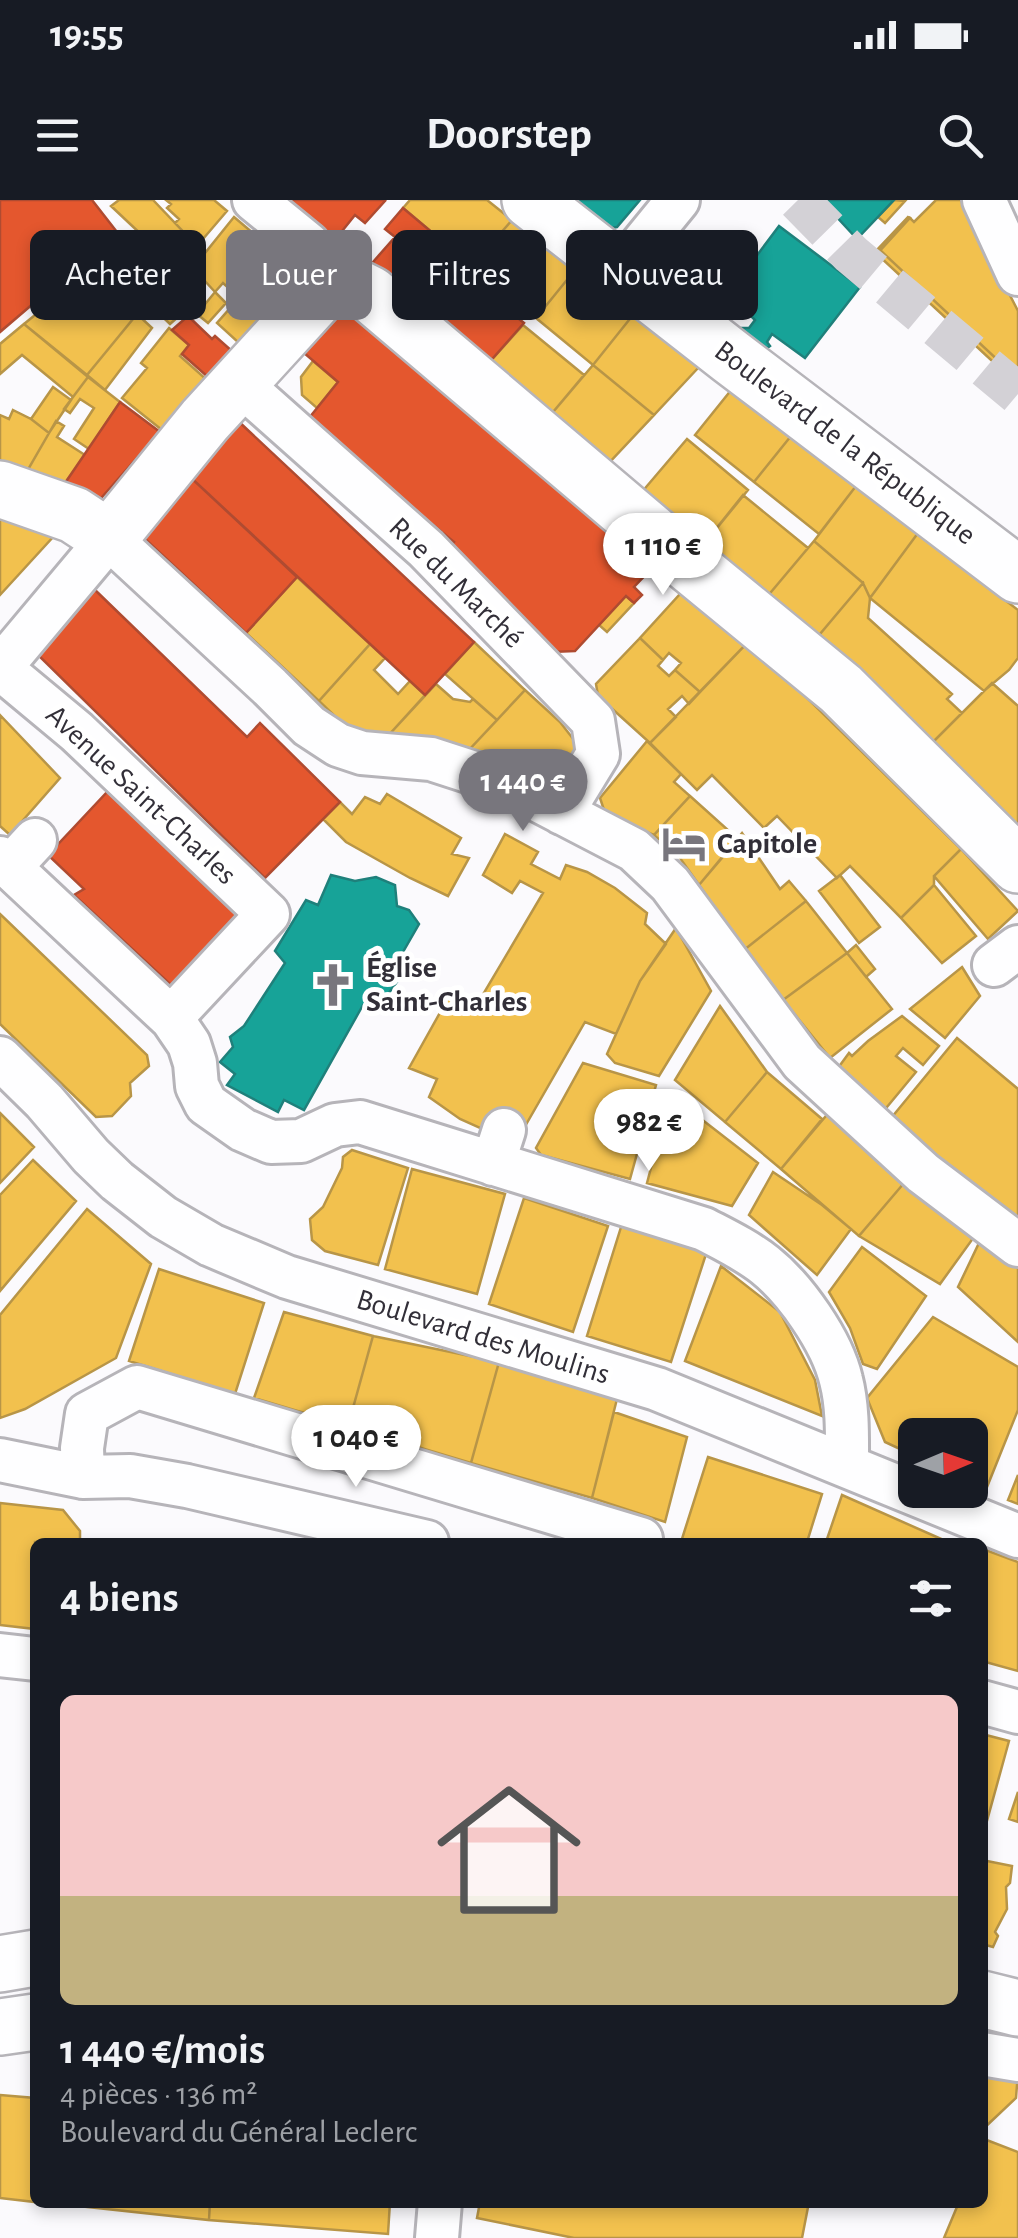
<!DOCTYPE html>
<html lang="fr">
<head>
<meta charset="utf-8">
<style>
  :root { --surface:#171b24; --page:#20242c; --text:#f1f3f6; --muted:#9ea1a6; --accent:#78767d }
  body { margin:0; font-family:"Alegreya Sans",sans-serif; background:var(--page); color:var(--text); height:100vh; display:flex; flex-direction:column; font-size:38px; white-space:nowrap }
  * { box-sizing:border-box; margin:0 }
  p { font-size:32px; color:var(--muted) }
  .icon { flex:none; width:55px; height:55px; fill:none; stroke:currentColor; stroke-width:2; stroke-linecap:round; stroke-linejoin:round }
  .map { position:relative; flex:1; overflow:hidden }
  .drawer { position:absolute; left:30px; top:1338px; width:958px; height:670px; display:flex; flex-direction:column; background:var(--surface); border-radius:15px; box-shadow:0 5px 15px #0003 }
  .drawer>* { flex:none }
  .hud { position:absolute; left:30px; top:30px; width:960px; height:90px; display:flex; gap:20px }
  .needle { width:65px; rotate:88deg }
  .controls { position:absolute; left:898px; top:1218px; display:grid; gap:20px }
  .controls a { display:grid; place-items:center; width:90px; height:90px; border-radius:15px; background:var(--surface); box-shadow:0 5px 15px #0003; font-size:50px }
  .price { position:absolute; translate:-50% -85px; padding:0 22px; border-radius:35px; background:#fff; color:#222; font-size:32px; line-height:65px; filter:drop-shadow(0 2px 5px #0008) }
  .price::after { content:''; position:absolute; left:50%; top:60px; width:30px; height:22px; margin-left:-15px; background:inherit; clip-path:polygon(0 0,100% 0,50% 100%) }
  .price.selected { background:var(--accent); color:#fff }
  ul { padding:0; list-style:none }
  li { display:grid; align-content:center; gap:20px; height:530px; padding:0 30px }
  li span { display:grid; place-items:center; height:310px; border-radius:15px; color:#555 }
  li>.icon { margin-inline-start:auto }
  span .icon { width:180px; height:180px; fill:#fffc; stroke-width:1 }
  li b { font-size:42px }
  h2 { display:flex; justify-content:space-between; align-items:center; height:120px; padding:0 30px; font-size:42px }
  .pill { padding:0 35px; border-radius:15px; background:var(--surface); box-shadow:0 5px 15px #0003; font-size:35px; line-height:90px }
  .pill.selected { background:var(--accent); color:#fff }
  .status { display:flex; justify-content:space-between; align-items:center; height:70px; padding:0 50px; background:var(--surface); direction:ltr }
  .status svg { height:28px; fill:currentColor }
  header { display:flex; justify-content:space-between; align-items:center; height:130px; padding:0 30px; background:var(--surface); font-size:45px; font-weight:700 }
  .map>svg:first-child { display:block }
  .homes { fill:#f2c14e; stroke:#b89547; stroke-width:2.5 }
  .shops { fill:#e4572e; stroke:#af4b31; stroke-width:2.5 }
  .public { fill:#17a398; stroke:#1f807b; stroke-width:2.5 }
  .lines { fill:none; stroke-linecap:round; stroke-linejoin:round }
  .minor-tunnel { stroke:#d3d1d6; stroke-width:42; stroke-dasharray:42 21; stroke-linecap:butt }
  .minor-casing { stroke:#b6b4b9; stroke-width:48 }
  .major-casing { stroke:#b6b4b9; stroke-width:60 }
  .minor { stroke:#fefeff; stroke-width:42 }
  .major { stroke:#fefeff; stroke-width:55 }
  .labels { text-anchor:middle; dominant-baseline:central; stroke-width:10; stroke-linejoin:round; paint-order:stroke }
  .street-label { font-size:30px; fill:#322f38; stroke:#fff }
  .poi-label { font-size:30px; font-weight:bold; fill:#322f38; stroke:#fff; text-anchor:start }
</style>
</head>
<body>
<div class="status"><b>19:55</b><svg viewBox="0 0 49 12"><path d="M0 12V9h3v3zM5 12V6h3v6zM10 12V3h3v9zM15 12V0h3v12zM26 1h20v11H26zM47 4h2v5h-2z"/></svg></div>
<header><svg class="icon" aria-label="menu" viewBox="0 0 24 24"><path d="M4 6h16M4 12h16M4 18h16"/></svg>Doorstep<svg class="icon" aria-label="search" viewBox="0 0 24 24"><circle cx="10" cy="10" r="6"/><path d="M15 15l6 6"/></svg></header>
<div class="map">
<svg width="1018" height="2038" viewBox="0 0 1018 2038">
  <rect width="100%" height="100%" fill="#fbfafd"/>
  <path class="homes" d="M 119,0 L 153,0 L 197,46 L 191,54 L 177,40 L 162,54 L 111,6 Z
    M 166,0 L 214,0 L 227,11 L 197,46 L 175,23 L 179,19 L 167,8 L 171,4 Z
    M 410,0 L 487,0 L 512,20 L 472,66 L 403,8 Z
    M 894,0 L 905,1 L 885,23 L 878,17 Z
    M 936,0 L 961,0 L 1018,111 L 1018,179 L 880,50 L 910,18 L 914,22 Z
    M 234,17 L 294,68 L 295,81 L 262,118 L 223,83 L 215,92 L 193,68 Z
    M 908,17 L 910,18 L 877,54 L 875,52 Z
    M 512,20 L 575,70 L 536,118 L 472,66 Z
    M 117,48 L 123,49 L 163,87 L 147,102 L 87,175 L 24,124 Z
    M 880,50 L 1018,179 L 1018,185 L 877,54 Z
    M 158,61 L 169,64 L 176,71 L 168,80 L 152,66 Z
    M 189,64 L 202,77 L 178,101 L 187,109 L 170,124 L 147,102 L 163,87 L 167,90 Z
    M 575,70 L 633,115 L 593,165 L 536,118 Z
    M 215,92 L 226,103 L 208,123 L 197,114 Z
    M 239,98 L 262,118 L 239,143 L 217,123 Z
    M 137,114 L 152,128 L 105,190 L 87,175 Z
    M 633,115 L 699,167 L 654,215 L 593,165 Z
    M 24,124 L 88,177 L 73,197 L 22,155 L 0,174 L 0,144 Z
    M 523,125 L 584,175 L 548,218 L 486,166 Z
    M 169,128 L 189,145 L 180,156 L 207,180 L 162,230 L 122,198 L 147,168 L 141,163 Z
    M 313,161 L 338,182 L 317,208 L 302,195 L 301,177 Z
    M 593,165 L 654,215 L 606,266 L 548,218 Z
    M 88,177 L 120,202 L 89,249 L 74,239 L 94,208 L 80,199 L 70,213 L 64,209 Z
    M 53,187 L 71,200 L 49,233 L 31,219 Z
    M 732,189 L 791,236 L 754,282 L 695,235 Z
    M 13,210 L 31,219 L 49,233 L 22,280 L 0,272 L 0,215 L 9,219 Z
    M 56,221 L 64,226 L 57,237 L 85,255 L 60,290 L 22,280 Z
    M 791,236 L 856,286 L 819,334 L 754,282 Z
    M 687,239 L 748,290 L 703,345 L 641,293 Z
    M 856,286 L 918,333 L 870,398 L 863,383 L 814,341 Z
    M 743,295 L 808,348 L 766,398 L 703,345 Z
    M 0,314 L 54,336 L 0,395 Z
    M 918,333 L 1018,410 L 1018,458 L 1009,470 L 984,491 L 870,398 Z
    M 814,341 L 863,383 L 815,440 L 766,398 Z
    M 297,377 L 370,444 L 319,501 L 246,433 Z
    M 863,383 L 870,398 L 868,418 L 952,494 L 947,499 L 962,513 L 927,548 L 815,440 Z
    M 680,394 L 690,394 L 749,441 L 700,492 L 675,470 L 681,463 L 669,453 L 663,460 L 640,438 Z
    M 626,396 L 634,403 L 607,432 L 599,425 Z
    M 640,438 L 663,460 L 658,466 L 669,476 L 675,470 L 700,492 L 689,504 L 682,496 L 668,509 L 676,517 L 650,543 L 598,496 L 596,484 Z
    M 749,441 L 961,649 L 934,676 L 934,685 L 901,718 L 850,666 L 837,678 L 777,616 L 764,628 L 712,575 L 697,590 L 650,543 Z
    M 474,442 L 525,490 L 497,520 L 445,474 Z
    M 370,444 L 385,458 L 374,470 L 398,494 L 410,481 L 425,495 L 386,538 L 345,526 L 319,501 Z
    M 992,483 L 1018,506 L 1018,641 L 927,548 Z
    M 436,484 L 453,499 L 470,502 L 473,499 L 497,520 L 468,551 L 386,538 Z
    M 525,490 L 560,522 L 574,540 L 575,554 L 565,572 L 558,576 L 542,579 L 468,551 Z
    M 0,515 L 60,578 L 10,635 L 0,626 Z
    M 647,541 L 681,574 L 674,582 L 690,596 L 654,635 L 606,616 L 600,598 Z
    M 387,594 L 461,638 L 452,654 L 469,658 L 448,696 L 410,678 L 346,642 L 323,619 L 340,602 L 352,614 L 365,597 L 380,604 Z
    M 690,596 L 738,639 L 699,685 L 680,658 L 654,635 Z
    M 742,633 L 780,689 L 789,681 L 806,701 L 744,750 L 699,685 Z
    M 505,634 L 538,652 L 531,664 L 560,679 L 566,665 L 587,672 L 615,688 L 647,713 L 645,724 L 666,744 L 640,781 L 616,834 L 585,822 L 520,935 L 490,924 L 480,928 L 460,919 L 429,897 L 437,879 L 409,868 L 451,793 L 478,803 L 543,693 L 520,681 L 512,693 L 483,675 Z
    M 961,649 L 1018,711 L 988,739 L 934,676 Z
    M 840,675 L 880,727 L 859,743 L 819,691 Z
    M 934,685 L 976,736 L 942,763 L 901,718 Z
    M 806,701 L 847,753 L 783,800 L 744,750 Z
    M 0,714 L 147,855 L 149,866 L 130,883 L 131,896 L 112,916 L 96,917 L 0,824 Z
    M 676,728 L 711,791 L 659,876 L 615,863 L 607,854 L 640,781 Z
    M 856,745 L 875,769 L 866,777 L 847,753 Z
    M 847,753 L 892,809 L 830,858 L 783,800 Z
    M 962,767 L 980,796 L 945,838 L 910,809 Z
    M 720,806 L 767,872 L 725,922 L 675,880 Z
    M 902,816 L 939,846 L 923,865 L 903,848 L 896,856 L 916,872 L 882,913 L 835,872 L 849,853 L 852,856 L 868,841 Z
    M 957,838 L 1018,889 L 1018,1017 L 1011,1026 L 887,923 Z
    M 583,863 L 656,885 L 630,979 L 541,955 L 536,948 Z
    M 767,872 L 822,919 L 781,969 L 725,922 Z
    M 678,901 L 758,963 L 732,1006 L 647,983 L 667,907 Z
    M 831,910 L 910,976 L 859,1036 L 781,969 Z
    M 0,913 L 34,947 L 0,983 Z
    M 352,950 L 408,968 L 378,1065 L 325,1051 L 312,1040 L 310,1019 L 323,1007 L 342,968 L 343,957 Z
    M 33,960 L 76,1001 L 0,1091 L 0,995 Z
    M 412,969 L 505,994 L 477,1094 L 385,1069 Z
    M 773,972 L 822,1005 L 851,1029 L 817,1075 L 749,1015 Z
    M 910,976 L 974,1037 L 940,1084 L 859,1036 Z
    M 524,998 L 608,1026 L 573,1132 L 489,1104 Z
    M 87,1009 L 151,1064 L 116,1158 L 25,1209 L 0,1218 L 0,1115 Z
    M 622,1024 L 707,1051 L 671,1162 L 587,1136 Z
    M 979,1043 L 1018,1062 L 1018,1142 L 958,1087 Z
    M 862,1047 L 926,1096 L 877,1169 L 863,1164 L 850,1128 L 829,1092 Z
    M 721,1066 L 780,1112 L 815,1180 L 822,1216 L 685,1161 Z
    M 159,1069 L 264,1103 L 235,1194 L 129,1161 Z
    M 284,1112 L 373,1136 L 348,1226 L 254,1198 Z
    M 933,1117 L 1018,1167 L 1018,1210 L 987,1287 L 970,1280 L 970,1235 L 915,1235 L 915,1256 L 885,1242 L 867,1198 Z
    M 373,1136 L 499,1162 L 471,1263 L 348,1226 Z
    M 499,1162 L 618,1195 L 592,1298 L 471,1263 Z
    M 614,1212 L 687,1237 L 665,1322 L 592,1298 Z
    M 708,1257 L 822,1294 L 807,1342 L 681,1342 Z
    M 1018,1275 L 1018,1304 L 1008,1300 Z
    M 842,1295 L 948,1342 L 826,1342 Z
    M 0,1303 L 63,1310 L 80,1331 L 80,1342 L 35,1342 L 35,1429 L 0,1425 Z
    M 983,1349 L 1018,1362 L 1018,1471 L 982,1461 Z
    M 982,1534 L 1009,1541 L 982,1639 Z
    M 1018,1592 L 1018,1622 L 1009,1619 Z
    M 982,1660 L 1012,1666 L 1010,1683 L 1006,1687 L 1007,1709 L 995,1732 L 998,1736 L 993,1747 L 982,1744 Z
    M 982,1868 L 1018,1872 L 1016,1898 L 982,1930 Z
    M 0,1895 L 35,1898 L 35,2002 L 0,1998 Z
    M 984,1939 L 1018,1952 L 1018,2038 L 944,2038 L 959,2002 L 982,2002 Z
    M 41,2002 L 210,2002 L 209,2020 Z
    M 210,2002 L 390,2002 L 388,2034 L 209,2020 Z
    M 480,2002 L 809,2002 L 802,2038 L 574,2038 L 477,2018 Z"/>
  <path class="shops" d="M 0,0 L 92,0 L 117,32 L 0,132 Z
    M 282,0 L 383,0 L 385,1 L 365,23 L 355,15 L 339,35 L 328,38 Z
    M 403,8 L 472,66 L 427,118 L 376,76 L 373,62 L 395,37 L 385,29 Z
    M 464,75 L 524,123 L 486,166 L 427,118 Z
    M 351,113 L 655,365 L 634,387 L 642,395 L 634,403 L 626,396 L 575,451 L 551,452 L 445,354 L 454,342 L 432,324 L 404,309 L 305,223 L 338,182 L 297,147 L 327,115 Z
    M 188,116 L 212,139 L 215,136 L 232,151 L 209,178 L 182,154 L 189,145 L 172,130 Z
    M 120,202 L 160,232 L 94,306 L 59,292 Z
    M 236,219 L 474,442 L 425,495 L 187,274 Z
    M 187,274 L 297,377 L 246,433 L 144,338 Z
    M 94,389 L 247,537 L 260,523 L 340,602 L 265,678 L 34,451 Z
    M 108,591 L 238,713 L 171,785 L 74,695 L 84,689 L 48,655 Z"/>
  <path class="public" d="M 570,0 L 640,0 L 617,27 L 606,29 Z
    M 821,0 L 894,0 L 857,39 Z
    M 779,26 L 860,87 L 805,158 L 772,134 L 767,142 L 770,146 L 766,149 L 744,135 L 742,128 L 749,128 L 755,120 L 749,114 L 754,106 L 750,103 L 752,100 L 734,86 Z
    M 331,675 L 355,681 L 376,677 L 395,685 L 397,706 L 409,710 L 419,724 L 399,759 L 409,765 L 376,811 L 363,805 L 304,910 L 284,900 L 278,912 L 227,885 L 235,874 L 220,862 L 233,847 L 230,837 L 244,826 L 285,763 L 275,751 L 306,700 L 318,705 Z"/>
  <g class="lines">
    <path class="minor-tunnel" d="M 798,0 L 851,54 L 1018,194"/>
    <g class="minor-casing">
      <path id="minor" d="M 254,0 L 308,44 L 333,80
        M 984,0 L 1018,74
        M 621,70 L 678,0
        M 238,182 L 426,349 L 593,521 L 598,554 L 562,613
        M 0,658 L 172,819 L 189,844 L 195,863 L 197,886 L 206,904 L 243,930 L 271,942 L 301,941 L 335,925 L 360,922 L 704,1029 C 725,1040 746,1050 765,1065 C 795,1089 832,1141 841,1180 C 848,1207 847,1237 847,1265
        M 10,667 L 35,640
        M 994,765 L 1018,747
        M 182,806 L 268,714 L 77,532 L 0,468 L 109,338 L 270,487 L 309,526 L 338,545 L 362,553 L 431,559 L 505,583 L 634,650 L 670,684 L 802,862 L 923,973 L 1018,1045
        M 0,858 L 44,901 L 91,956 L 117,981 L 163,1017 L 211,1045 L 287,1077 L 657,1189 L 1018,1336
        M 493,964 L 504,930
        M 0,1260 L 83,1277 L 130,1276 L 187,1286 L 427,1342
        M 83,1277 L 82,1248 L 87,1214 L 137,1187 L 641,1339
        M 0,1455 L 35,1459
        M 982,1502 L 1018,1512
        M 982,1854 L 1018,1860
        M 437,2038 L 440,2002"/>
    </g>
    <g class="major-casing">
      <path id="major" d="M 530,0 L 731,157 L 1018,375
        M 0,289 L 74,315 L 109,338 L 205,220 L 333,80 L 352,85 L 370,94 L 685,361 L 841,489 L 1018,665
        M 0,1764 L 35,1758
        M 982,1799 L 1018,1808
        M 0,1827 L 35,1822"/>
    </g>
    <use href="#minor" class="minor"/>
    <use href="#major" class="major"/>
  </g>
  <defs>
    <g id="hotel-bare" transform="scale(3.45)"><path d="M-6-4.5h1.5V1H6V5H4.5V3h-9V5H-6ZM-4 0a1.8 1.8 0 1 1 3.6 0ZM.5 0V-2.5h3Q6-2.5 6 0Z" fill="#78767d" stroke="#fff" stroke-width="2.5" paint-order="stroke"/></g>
    <g id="church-bare" transform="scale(3.45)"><path d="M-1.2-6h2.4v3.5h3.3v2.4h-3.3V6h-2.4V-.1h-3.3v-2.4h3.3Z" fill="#78767d" stroke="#fff" stroke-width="2.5" paint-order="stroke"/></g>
  </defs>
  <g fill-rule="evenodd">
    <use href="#hotel-bare" x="684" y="644"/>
    <use href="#church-bare" x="333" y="785"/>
  </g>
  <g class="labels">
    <g class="street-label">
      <text transform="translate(845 243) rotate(37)">Boulevard de la République</text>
      <text transform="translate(456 383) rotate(44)">Rue du Marché</text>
      <text transform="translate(141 595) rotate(43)">Avenue Saint-Charles</text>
      <text transform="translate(483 1137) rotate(17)">Boulevard des Moulins</text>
    </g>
    <g class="poi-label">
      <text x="717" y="644">Capitole</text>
      <text x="366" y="768">Église<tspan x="366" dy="34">Saint-Charles</tspan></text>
    </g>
  </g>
</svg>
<div class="controls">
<a><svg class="needle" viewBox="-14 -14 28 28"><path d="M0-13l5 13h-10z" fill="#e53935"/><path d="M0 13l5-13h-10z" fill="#9ea1a6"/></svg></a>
</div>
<b class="price" style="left:663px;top:398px">1 110 €</b>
<b class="price selected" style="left:523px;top:634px">1 440 €</b>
<b class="price" style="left:649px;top:974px">982 €</b>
<b class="price" style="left:356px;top:1290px">1 040 €</b>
<div class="hud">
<a class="pill">Acheter</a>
<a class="pill selected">Louer</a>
<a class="pill">Filtres</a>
<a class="pill">Nouveau</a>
</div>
<section class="drawer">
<h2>4 biens<svg class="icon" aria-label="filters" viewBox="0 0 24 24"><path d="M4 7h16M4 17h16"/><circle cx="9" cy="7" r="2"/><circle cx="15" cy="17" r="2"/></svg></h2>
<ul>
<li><span style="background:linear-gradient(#f6c9c9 65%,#c2b280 0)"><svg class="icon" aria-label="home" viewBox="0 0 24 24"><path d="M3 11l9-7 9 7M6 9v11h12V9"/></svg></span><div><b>1 440 €/mois</b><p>4 pièces · 136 m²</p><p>Boulevard du Général Leclerc</p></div></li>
</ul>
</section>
</div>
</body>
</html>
